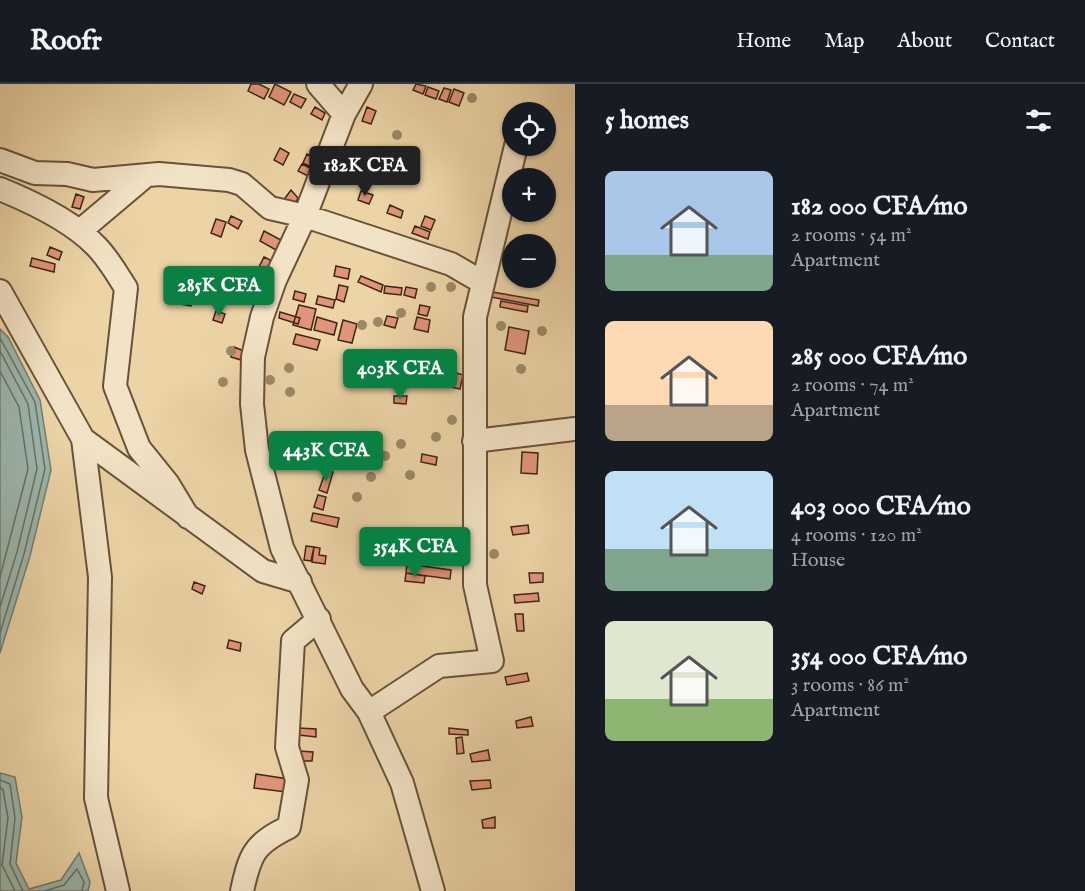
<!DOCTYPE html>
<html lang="en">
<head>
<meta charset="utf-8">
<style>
  :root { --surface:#171b24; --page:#20242c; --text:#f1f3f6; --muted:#9ea1a6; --line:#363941; --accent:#0b8043 }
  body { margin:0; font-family:"IM FELL English",serif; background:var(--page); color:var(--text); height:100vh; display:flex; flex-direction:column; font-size:22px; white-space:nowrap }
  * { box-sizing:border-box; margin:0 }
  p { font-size:20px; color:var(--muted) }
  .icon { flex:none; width:33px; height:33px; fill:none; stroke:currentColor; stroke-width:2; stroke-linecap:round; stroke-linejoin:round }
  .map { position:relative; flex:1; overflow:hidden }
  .panel { display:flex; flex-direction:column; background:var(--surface); width:510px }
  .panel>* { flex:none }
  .fabs { position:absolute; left:502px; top:18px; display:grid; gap:12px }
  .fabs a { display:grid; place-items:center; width:54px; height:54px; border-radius:50%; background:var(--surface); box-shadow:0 2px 4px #0004; font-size:30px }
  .price { position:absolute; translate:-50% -51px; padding:0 14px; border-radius:6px; background:var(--accent); color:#fff; font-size:20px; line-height:39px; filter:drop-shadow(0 2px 3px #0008) }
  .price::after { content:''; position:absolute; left:50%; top:36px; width:18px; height:14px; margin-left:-9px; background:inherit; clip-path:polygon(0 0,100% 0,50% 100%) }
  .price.selected { background:#222; color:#fff }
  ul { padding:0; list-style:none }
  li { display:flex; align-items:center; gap:18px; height:150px; padding:0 30px }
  li span { display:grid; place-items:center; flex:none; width:168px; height:120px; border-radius:9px; color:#555 }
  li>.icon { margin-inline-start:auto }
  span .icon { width:72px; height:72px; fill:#fffc; stroke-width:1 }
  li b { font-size:26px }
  h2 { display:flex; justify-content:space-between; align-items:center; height:72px; padding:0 30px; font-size:26px }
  header { display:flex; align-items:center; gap:36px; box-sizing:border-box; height:84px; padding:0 30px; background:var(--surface); border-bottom:2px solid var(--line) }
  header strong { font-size:28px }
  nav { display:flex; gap:33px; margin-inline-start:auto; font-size:21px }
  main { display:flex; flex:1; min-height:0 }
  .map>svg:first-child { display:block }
  .water { fill:#9ab7ae; stroke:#747d71; stroke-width:1.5 }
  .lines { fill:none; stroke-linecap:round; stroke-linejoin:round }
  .shore { stroke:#6b6e62; stroke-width:1.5 }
  .building { fill:#e19479; stroke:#3c2616; stroke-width:1.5 }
  .minor-casing { stroke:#68523a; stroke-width:26 }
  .minor { stroke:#f3e3c6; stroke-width:22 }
  .tree { fill:#9c8967 }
</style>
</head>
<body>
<header>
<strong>Roofr</strong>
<nav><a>Home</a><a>Map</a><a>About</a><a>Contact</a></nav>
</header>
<main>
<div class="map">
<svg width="575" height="807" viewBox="0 0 575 807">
  <rect width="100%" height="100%" fill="#ecd4a7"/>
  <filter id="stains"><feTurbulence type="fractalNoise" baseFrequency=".00333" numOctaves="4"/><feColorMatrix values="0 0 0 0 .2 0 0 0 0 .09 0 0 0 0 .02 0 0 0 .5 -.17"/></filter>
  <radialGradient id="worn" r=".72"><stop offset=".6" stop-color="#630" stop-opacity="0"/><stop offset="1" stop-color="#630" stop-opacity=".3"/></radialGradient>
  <path class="water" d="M 0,245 L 8,253 L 40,316 L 51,386 L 30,472 L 0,569 Z
    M 0,689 L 15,693 L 22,733 L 16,779 L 29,805 L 61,796 L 79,769 L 90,798 L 88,807 L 0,807 Z"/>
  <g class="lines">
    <path class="shore" d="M 0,254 L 35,318 L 45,385 L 24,470 L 0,549
      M 0,267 L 28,320 L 37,385 L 17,468 L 0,523
      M 0,287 L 19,323 L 28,385 L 0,493
      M 0,696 L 10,700 L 15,734 L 10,780 L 23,807
      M 0,703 L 3,706 L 8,734 L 2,781 L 15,807
      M 45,807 L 64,801 L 77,785 L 84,798 L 82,807"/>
  </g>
  <path class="building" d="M 251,0 L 259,0 L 269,5 L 264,15 L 248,7 Z
    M 275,0 L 291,8 L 284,21 L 269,13 Z
    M 416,0 L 426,2 L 423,10 L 413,6 Z
    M 428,3 L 439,7 L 436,15 L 425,11 Z
    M 444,4 L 451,6 L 447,18 L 439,15 Z
    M 454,5 L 464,9 L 459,22 L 449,18 Z
    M 294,10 L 306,15 L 301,24 L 290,18 Z
    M 315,23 L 325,29 L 322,36 L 311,30 Z
    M 367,23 L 376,27 L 371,40 L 362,37 Z
    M 280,64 L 289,69 L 283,81 L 274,76 Z
    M 376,65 L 387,69 L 383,79 L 372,75 Z
    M 307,70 L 317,75 L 313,84 L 303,79 Z
    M 302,80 L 312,85 L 308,92 L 298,87 Z
    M 291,106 L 298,114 L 291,128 L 280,121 Z
    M 361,107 L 373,111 L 369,120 L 358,116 Z
    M 76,110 L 84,113 L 80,125 L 72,123 Z
    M 390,121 L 403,127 L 401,134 L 387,129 Z
    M 231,132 L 242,137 L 238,145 L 228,139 Z
    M 425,132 L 435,136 L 431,146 L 421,142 Z
    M 216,135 L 226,138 L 221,153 L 211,149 Z
    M 415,142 L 430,148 L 428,155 L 412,149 Z
    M 264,147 L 281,156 L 276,166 L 260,157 Z
    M 50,163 L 62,168 L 59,176 L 47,171 Z
    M 264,173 L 274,178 L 268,190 L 258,185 Z
    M 32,174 L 55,180 L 54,188 L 30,182 Z
    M 336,182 L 350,185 L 348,195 L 334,192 Z
    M 361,192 L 383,201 L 381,208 L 358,198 Z
    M 339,201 L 348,203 L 344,218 L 336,215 Z
    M 385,202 L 402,204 L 401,211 L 384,209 Z
    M 406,203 L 417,205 L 415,214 L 404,211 Z
    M 295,207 L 306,210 L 304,218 L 293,215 Z
    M 492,208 L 539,216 L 538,222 L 491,213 Z
    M 181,212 L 192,214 L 191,222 L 179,220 Z
    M 318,212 L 335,216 L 333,224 L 316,220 Z
    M 501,217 L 528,222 L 527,228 L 500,223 Z
    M 299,221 L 316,225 L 311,246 L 293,241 Z
    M 420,221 L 430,223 L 427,232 L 418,230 Z
    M 216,227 L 225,230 L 222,239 L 213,236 Z
    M 280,228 L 300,234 L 298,240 L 279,234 Z
    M 387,232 L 398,234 L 395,244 L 384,241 Z
    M 317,233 L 337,239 L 334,251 L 314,246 Z
    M 417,233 L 430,236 L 428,248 L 414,245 Z
    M 343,236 L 357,240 L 352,259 L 338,256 Z
    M 509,243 L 529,247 L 525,270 L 505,266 Z
    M 296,250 L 320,256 L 317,266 L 293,260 Z
    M 234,263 L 244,267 L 241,276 L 231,273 Z
    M 450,287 L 463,291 L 460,305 L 446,302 Z
    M 394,312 L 407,312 L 406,320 L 394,319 Z
    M 336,354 L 344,357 L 340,368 L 332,365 Z
    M 522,368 L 538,369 L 537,390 L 521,389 Z
    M 422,370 L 437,373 L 436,381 L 421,378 Z
    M 326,386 L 333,388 L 327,409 L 319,406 Z
    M 318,411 L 326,413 L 323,426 L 314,423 Z
    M 313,429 L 339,434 L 337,443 L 311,437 Z
    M 528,441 L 529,449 L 513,451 L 511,443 Z
    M 306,462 L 314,463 L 311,477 L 304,476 Z
    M 314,463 L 320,464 L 319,471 L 326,472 L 325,480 L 312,478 Z
    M 407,480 L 451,486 L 450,495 L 406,489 Z
    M 406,489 L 425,492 L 424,499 L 405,497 Z
    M 529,489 L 543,489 L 543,498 L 530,499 Z
    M 194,498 L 205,502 L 202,510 L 192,505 Z
    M 538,509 L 539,517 L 515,519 L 514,511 Z
    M 515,530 L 523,530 L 524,547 L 517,547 Z
    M 229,556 L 241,559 L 240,567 L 227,564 Z
    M 527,589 L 529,597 L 507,601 L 505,593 Z
    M 531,633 L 533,642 L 517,644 L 516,637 Z
    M 299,644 L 316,645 L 316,653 L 299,651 Z
    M 449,644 L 468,646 L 468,651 L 449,650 Z
    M 462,653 L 464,669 L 457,670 L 456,654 Z
    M 488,666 L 490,676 L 472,678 L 470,670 Z
    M 299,667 L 313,668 L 312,677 L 298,677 Z
    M 256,690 L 288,695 L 286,708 L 254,704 Z
    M 490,696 L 491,704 L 472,706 L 470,697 Z
    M 495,733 L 495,744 L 483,744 L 482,736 Z"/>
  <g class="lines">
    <g class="minor-casing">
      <path id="minor" d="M 318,0 L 344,30 L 305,132 L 275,196 L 262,233 L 253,273 L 252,320 L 257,366 L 282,464 L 352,605 L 369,628 L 402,699 L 433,807
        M 344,30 L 361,0
        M 0,76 L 35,89 L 67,90 L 93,96 L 159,90 L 229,96 L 242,100 L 270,124 L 305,132 L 451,180 L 482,198
        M 0,105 C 32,118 72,137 96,162 C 108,174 117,190 126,204 L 115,302 L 139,364 L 168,400 L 188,433
        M 80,147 L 144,93
        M 0,207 L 83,355 L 100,493 L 96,714 L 118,807
        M 83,355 L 263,487 L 300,498
        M 474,357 L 575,345
        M 369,628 L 439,582 L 492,577 L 475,501 L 475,233 L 516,62
        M 242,807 C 250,770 254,760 289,743 L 297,696 L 287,663 L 293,557 L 319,535"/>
    </g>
    <use href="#minor" class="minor"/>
  </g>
  <g class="tree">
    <circle cx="472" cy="14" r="5"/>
    <circle cx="397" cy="51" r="5"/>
    <circle cx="431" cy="203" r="5"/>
    <circle cx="451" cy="203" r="5"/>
    <circle cx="401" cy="229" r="5"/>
    <circle cx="378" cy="238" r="5"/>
    <circle cx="362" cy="241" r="5"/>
    <circle cx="501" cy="242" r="5"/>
    <circle cx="542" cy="247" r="5"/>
    <circle cx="231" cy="267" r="5"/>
    <circle cx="289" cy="284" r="5"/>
    <circle cx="521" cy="285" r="5"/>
    <circle cx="270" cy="296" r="5"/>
    <circle cx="223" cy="298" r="5"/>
    <circle cx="290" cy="308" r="5"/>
    <circle cx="452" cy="336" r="5"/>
    <circle cx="436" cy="353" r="5"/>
    <circle cx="401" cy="360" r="5"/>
    <circle cx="385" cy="372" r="5"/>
    <circle cx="410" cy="391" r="5"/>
    <circle cx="371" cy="393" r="5"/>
    <circle cx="357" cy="413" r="5"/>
    <circle cx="494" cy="470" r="5"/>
  </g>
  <rect width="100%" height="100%" filter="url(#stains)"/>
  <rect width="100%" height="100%" fill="url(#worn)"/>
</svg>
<div class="fabs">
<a><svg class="icon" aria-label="locate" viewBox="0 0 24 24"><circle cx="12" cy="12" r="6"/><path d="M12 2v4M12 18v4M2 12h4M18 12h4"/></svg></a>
<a>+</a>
<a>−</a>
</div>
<b class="price selected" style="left:365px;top:113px">182K CFA</b>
<b class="price" style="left:219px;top:233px">285K CFA</b>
<b class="price" style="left:400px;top:316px">403K CFA</b>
<b class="price" style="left:326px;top:398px">443K CFA</b>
<b class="price" style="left:415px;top:494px">354K CFA</b>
</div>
<section class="panel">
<h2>5 homes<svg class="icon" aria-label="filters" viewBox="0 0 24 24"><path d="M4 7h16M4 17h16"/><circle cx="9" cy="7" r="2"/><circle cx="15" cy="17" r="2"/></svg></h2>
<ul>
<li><span style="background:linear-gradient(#a9c7e8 70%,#7fa58c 0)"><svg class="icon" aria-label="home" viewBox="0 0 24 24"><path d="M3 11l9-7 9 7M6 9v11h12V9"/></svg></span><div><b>182 000 CFA/mo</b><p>2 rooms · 54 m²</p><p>Apartment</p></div></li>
<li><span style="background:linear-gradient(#ffd9b3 70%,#b9a48a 0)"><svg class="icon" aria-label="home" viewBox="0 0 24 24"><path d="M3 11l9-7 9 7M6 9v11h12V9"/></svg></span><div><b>285 000 CFA/mo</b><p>2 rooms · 74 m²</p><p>Apartment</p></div></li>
<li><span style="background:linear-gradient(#bfe0f5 65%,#7fa58c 0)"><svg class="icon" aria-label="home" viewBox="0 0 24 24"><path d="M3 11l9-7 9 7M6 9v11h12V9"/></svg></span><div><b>403 000 CFA/mo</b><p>4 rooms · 120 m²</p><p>House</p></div></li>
<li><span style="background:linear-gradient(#dfe7d0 65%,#8fb573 0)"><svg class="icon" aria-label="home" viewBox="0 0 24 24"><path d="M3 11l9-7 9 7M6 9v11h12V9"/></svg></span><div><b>354 000 CFA/mo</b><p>3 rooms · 86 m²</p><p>Apartment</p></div></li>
</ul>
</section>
</main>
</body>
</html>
